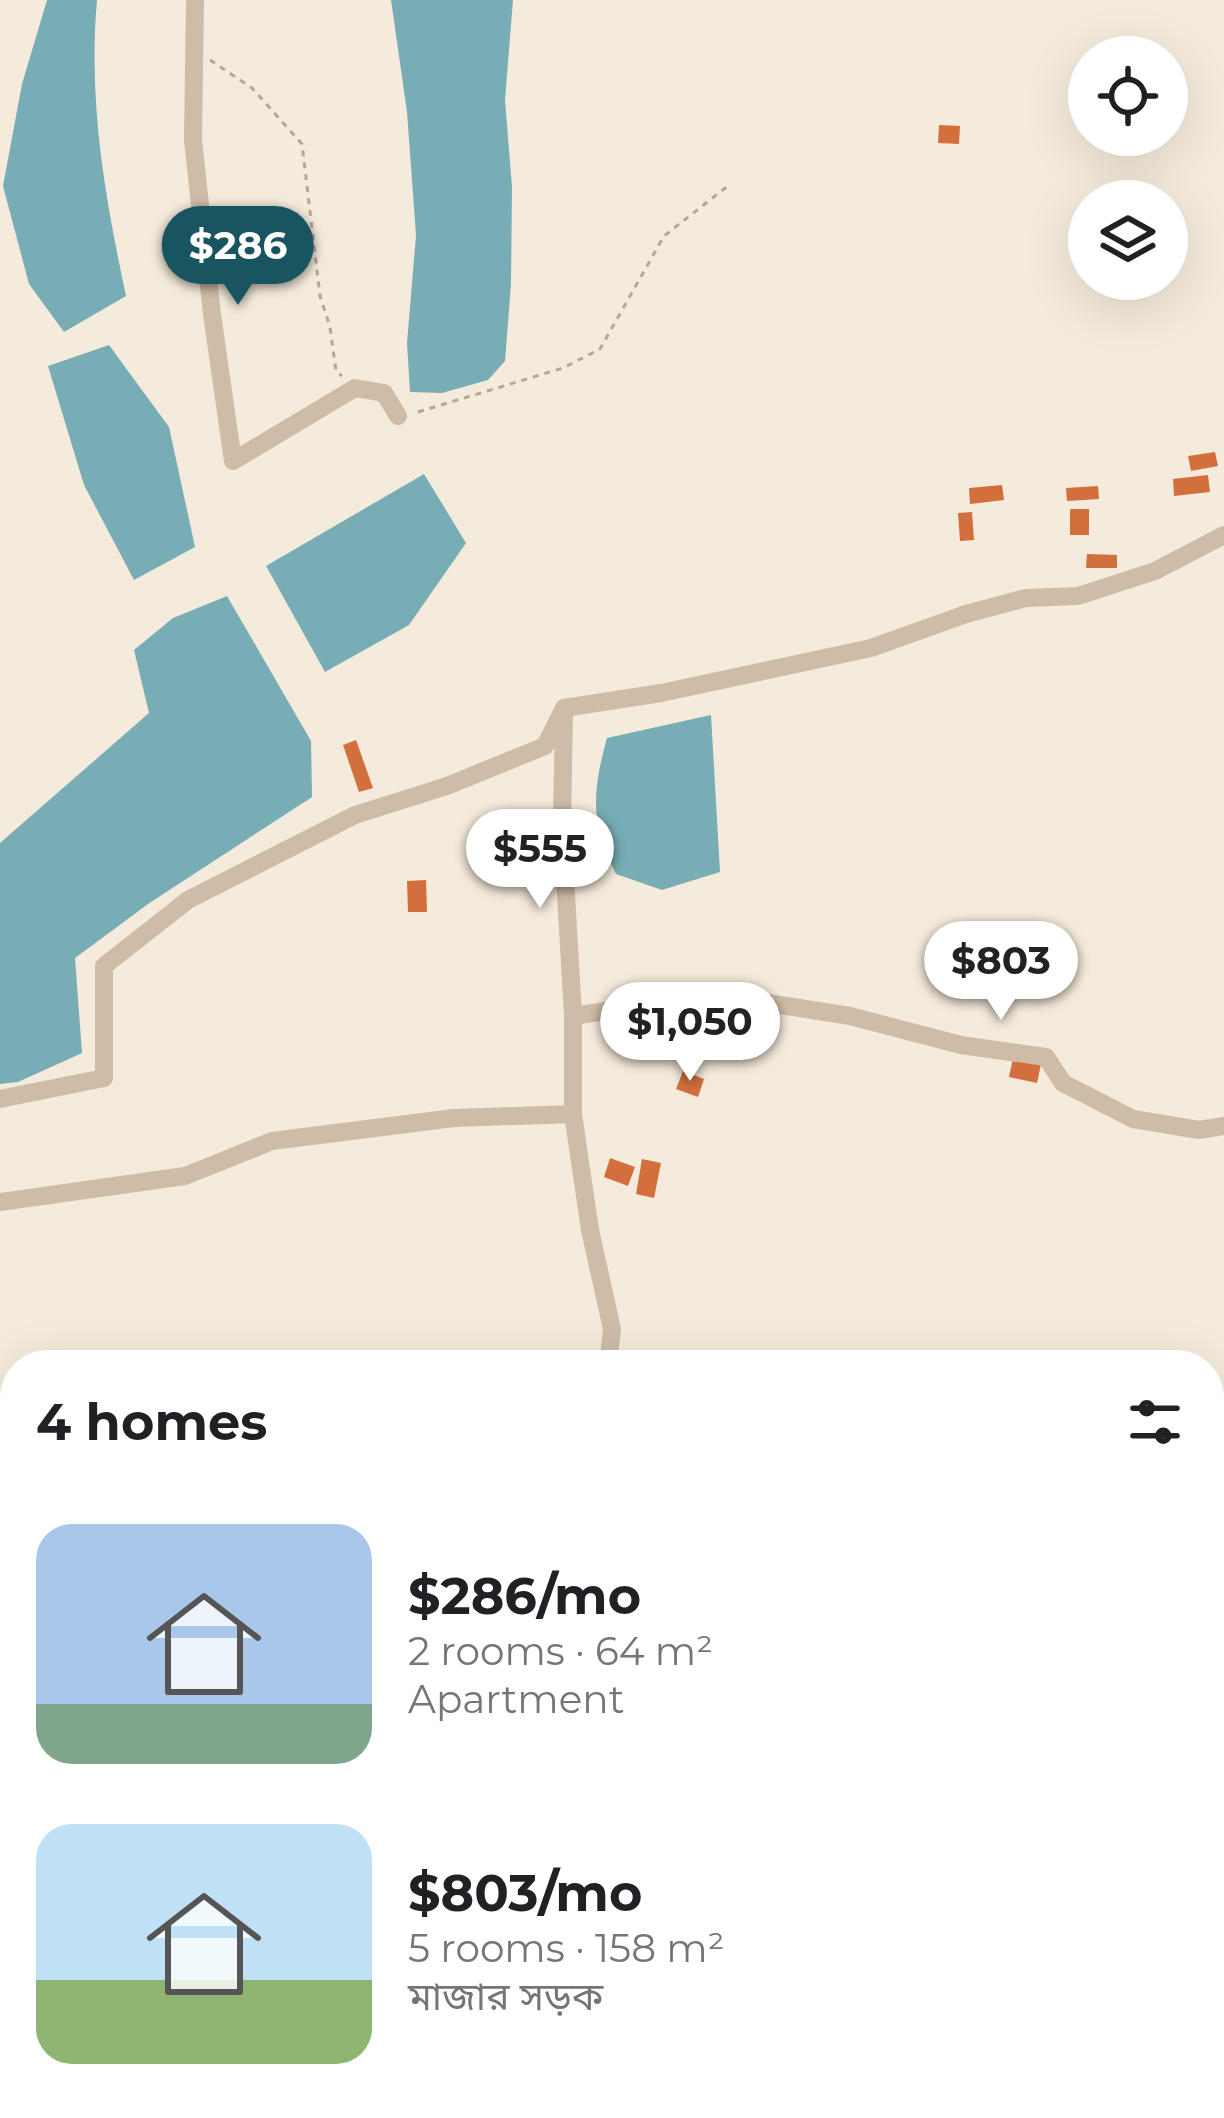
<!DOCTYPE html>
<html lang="en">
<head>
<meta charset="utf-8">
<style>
  :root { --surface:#fff; --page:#f6f6f6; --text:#202124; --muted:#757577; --accent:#195560 }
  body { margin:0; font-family:Montserrat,"Noto Sans Bengali",sans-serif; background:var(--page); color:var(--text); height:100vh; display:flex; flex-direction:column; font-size:45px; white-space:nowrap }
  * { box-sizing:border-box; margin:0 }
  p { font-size:39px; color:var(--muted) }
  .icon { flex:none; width:66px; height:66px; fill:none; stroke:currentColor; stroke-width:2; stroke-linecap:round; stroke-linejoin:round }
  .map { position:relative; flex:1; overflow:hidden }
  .side { position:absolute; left:0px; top:1350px; width:1224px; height:768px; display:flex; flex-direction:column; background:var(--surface); border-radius:48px 48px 0 0; box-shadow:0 12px 48px #0002 }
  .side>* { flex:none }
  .buttons { position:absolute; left:1068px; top:36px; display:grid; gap:24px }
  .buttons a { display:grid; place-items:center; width:120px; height:120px; border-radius:50%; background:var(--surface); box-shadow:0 12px 48px #0002; font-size:60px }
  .price { position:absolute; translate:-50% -102px; padding:0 27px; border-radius:42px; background:#fff; color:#222; font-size:39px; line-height:78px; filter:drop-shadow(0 3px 6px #0008) }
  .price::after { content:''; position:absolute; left:50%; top:72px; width:36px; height:27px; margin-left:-18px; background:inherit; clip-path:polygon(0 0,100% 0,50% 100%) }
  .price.selected { background:var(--accent); color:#fff }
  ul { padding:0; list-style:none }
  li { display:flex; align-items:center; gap:36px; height:300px; padding:0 36px }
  li span { display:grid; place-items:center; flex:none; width:336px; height:240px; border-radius:36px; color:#555 }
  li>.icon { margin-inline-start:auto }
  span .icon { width:144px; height:144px; fill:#fffc; stroke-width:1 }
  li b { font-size:51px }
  h2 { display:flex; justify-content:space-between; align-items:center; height:144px; padding:0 36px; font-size:51px }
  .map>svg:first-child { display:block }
  .water { fill:#78adb5 }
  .building { fill:#d26f3d }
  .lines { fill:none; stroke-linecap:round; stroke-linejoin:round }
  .path { stroke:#baa690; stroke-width:3; stroke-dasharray:6 6; stroke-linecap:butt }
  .minor { stroke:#cebca6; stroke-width:18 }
</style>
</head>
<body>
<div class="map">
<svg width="1224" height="2118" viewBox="0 0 1224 2118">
  <rect width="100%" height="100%" fill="#f5ebdc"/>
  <path class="water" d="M 47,0 L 97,0 C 88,103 105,197 126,296 L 64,332 L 29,284 L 3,186 L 22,84 Z
    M 391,0 L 513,0 L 505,100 L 512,187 L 511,284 L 505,361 L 488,380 L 442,393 L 410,392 L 407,343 L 416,235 L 407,112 Z
    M 109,345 L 169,427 L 195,547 L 134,580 L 84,485 L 48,366 Z
    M 424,474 L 466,543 L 409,625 L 325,672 L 266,566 Z
    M 227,596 L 311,741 L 312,797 L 148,904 L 75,958 L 82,1053 L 18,1082 L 0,1084 L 0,843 L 149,713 L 134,650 L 173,618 Z
    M 711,715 L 720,872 L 662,890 L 616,874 C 590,824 592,792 607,738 Z
    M 1209,1441 L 1224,1443 L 1222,1734 L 1209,1722 Z
    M 350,2103 L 449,2103 L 447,2118 L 353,2118 Z
    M 923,2103 L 1085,2103 L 1081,2111 C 1035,2118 962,2118 923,2103 Z"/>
  <path class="building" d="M 939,125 L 960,126 L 959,144 L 938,143 Z
    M 1215,452 L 1218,466 L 1191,471 L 1188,456 Z
    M 1208,475 L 1210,492 L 1174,496 L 1173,479 Z
    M 1002,485 L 1004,500 L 970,504 L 969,488 Z
    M 1098,486 L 1099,499 L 1067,501 L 1066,488 Z
    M 1070,509 L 1089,509 L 1089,535 L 1070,535 Z
    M 972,512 L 974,540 L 960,541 L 958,513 Z
    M 1087,554 L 1117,555 L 1117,568 L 1086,568 Z
    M 356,740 L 373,788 L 359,792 L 343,745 Z
    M 486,844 L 513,844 L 513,863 L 486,863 Z
    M 426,880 L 427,912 L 408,912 L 407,881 Z
    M 711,1012 L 746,1012 L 746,1043 L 711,1043 Z
    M 1013,1058 L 1041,1064 L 1037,1083 L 1009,1077 Z
    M 683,1071 L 704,1079 L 698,1097 L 676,1089 Z
    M 610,1158 L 635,1167 L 628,1186 L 604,1177 Z
    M 642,1159 L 661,1163 L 654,1198 L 636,1194 Z"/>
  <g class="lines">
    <path class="path" d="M 210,60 L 252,88 L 302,144 L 320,296 L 330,327 L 336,371 L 342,376
      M 418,412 L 563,368 L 600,349 L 664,236 L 729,185
      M 739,2103 L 741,2118"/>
    <path class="minor" d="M 195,0 L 193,140 L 212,314 L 233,461 L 355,388 L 384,393 L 398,416
      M 564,708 L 661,693 L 871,648 L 966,614 L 1026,598 L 1078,596 L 1155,571 L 1224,535
      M 564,713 L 562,824 L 573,1016 L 573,1114 L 590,1230 L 612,1329 L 608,1365
      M 573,1016 L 626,1008 L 761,1002 L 850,1016 L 961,1045 L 1046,1057 L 1063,1083 L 1133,1119 L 1199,1130 L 1224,1126
      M 0,1099 L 104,1078 L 104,966 L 188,900 L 355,815 L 447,786 L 545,746 L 564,708
      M 0,1202 L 185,1176 L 272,1141 L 454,1118 L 573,1114
      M 1209,2004 L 1224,2002
      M 503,2103 L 507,2118"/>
  </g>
</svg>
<div class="buttons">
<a><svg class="icon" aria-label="locate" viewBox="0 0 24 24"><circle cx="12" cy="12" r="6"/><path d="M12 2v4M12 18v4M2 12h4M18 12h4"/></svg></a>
<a><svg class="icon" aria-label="layers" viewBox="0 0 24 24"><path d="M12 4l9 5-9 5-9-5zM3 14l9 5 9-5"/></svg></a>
</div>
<b class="price selected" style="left:238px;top:308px">$286</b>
<b class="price" style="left:540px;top:911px">$555</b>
<b class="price" style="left:1001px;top:1023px">$803</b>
<b class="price" style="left:690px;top:1084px">$1,050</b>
<section class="side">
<h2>4 homes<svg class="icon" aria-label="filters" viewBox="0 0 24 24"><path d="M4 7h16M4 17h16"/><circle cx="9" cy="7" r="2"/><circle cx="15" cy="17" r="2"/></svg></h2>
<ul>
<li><span style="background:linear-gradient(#a9c7e8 75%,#7fa58c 0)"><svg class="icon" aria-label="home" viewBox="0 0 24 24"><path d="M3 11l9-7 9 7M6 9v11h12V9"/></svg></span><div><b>$286/mo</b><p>2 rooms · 64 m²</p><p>Apartment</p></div></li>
<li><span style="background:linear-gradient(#bfe0f5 65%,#8fb573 0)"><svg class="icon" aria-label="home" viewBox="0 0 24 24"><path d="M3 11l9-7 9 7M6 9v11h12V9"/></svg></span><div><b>$803/mo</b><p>5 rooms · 158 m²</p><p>মাজার সড়ক</p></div></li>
</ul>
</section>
</div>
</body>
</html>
